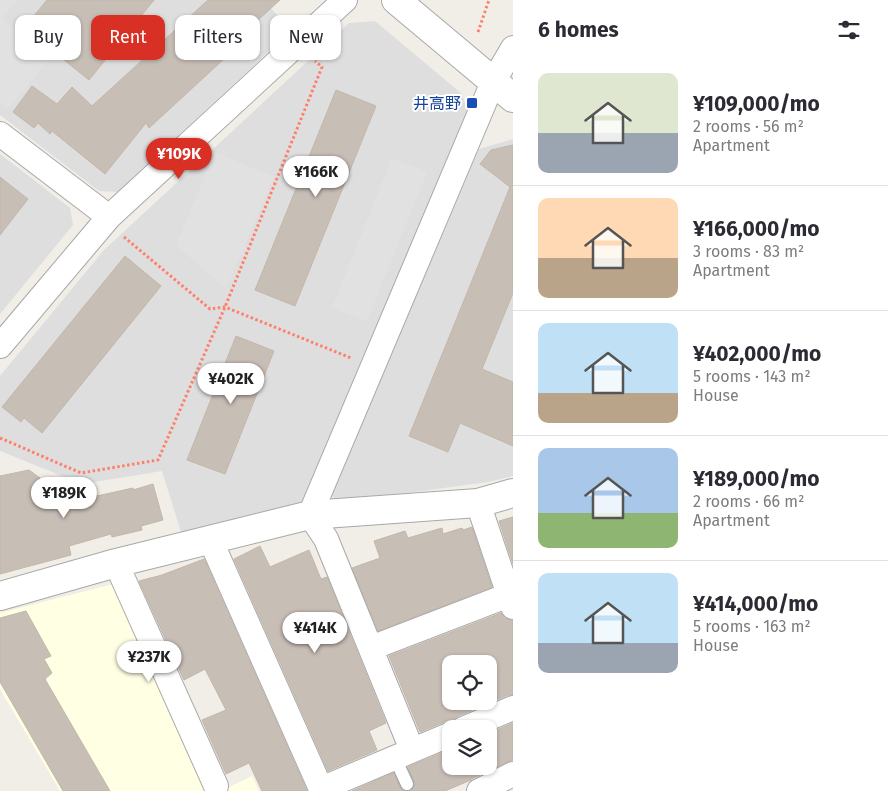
<!DOCTYPE html>
<html lang="en">
<head>
<meta charset="utf-8">
<style>
  :root { --surface:#fff; --page:#f7f7f7; --text:#2b2b33; --muted:#7c7c81; --line:#e1e1e2; --accent:#d93025 }
  body { margin:0; font-family:"Fira Sans","Noto Sans JP",sans-serif; background:var(--page); color:var(--text); height:100vh; display:flex; flex-direction:column; font-size:19px; white-space:nowrap }
  * { box-sizing:border-box; margin:0 }
  p { font-size:16px; color:var(--muted) }
  .icon { flex:none; width:28px; height:28px; fill:none; stroke:currentColor; stroke-width:2; stroke-linecap:round; stroke-linejoin:round }
  .map { position:relative; flex:1; overflow:hidden }
  .side { display:flex; flex-direction:column; background:var(--surface); width:375px }
  .side>* { flex:none }
  .top-card { position:absolute; left:15px; top:15px; width:422px; height:45px; display:flex; gap:10px }
  .buttons { position:absolute; left:442px; top:655px; display:grid; gap:10px }
  .buttons a { display:grid; place-items:center; width:55px; height:55px; border-radius:10px; background:var(--surface); box-shadow:0 1px 4px #0004; font-size:25px }
  .price { position:absolute; translate:-50% -42px; padding:0 11px; border-radius:18px; background:#fff; color:#222; font-size:16px; line-height:32px; filter:drop-shadow(0 1px 2px #0008) }
  .price::after { content:''; position:absolute; left:50%; top:30px; width:15px; height:11px; margin-left:-8px; background:inherit; clip-path:polygon(0 0,100% 0,50% 100%) }
  .price.active { background:var(--accent); color:#fff }
  ul { padding:0; list-style:none }
  li { display:flex; align-items:center; gap:15px; height:125px; padding:0 25px }
  li+li { border-top:1px solid var(--line) }
  li span { display:grid; place-items:center; flex:none; width:140px; height:100px; border-radius:10px; color:#555 }
  li>.icon { margin-inline-start:auto }
  span .icon { width:60px; height:60px; fill:#fffc; stroke-width:1 }
  li b { font-size:21px }
  h2 { display:flex; justify-content:space-between; align-items:center; height:60px; padding:0 25px; font-size:21px }
  .tag { padding:0 18px; border-radius:10px; background:var(--surface); box-shadow:0 1px 4px #0004; font-size:18px; line-height:45px }
  .tag.active { background:var(--accent); color:#fff }
  main { display:flex; flex:1; min-height:0 }
  .map>svg:first-child { display:block }
  .residential { fill:#dfdede }
  .education { fill:#feffe3 }
  .parking { fill:#e1e1e1 }
  .building { fill:#c7beb6; stroke:#c4b6a9; fill-rule:evenodd }
  .lines { fill:none; stroke-linecap:round; stroke-linejoin:round }
  .service-casing { stroke:#a8a8a8; stroke-width:15 }
  .minor-casing { stroke:#a8a8a8; stroke-width:26 }
  .tertiary-casing { stroke:#a8a8a8; stroke-width:30 }
  .path { stroke:#ff7f6b; stroke-width:3; stroke-dasharray:2.5 2.5; stroke-linecap:butt }
  .service { stroke:#fff; stroke-width:12 }
  .minor { stroke:#fff; stroke-width:24 }
  .tertiary { stroke:#fff; stroke-width:28 }
  .transit-dot { fill:#1a4fb4; stroke:#fff; stroke-width:2 }
  .labels { text-anchor:middle; dominant-baseline:central; stroke-width:4; stroke-linejoin:round; paint-order:stroke }
  .transit-label { font-size:16px; fill:#164399; stroke:#fff; text-anchor:end }
</style>
</head>
<body>
<main>
<div class="map">
<svg width="513" height="791" viewBox="0 0 513 791">
  <rect width="100%" height="100%" fill="#f1eee7"/>
  <path class="residential" d="M 0,0 L 264,0 L 291,31 L 117,192 L 99,191 L 0,115 Z
    M 375,21 L 462,94 L 468,112 L 301,505 L 181,532 L 162,471 L 82,484 L 0,451 L 0,376 L 104,250 L 349,23 Z
    M 513,139 L 513,476 L 488,482 L 341,502 L 331,496 L 479,149 Z
    M 0,154 L 70,208 L 73,225 L 0,314 Z"/>
  <path class="education" d="M 117,583 L 210,791 L 60,791 L 0,689 L 0,613 Z
    M 252,776 L 259,791 L 221,791 Z"/>
  <path class="parking" d="M 0,0 L 17,0 L 2,19 L 51,58 L 8,109 L 0,102 Z
    M 215,152 L 274,177 L 226,289 L 176,245 Z
    M 392,158 L 427,172 L 367,321 L 332,308 Z"/>
  <path class="building" d="M 47,0 L 154,0 L 89,80 L 24,28 Z
    M 208,0 L 280,0 L 246,31 L 250,35 L 149,128 L 146,123 L 105,174 L 52,131 L 50,134 L 38,123 L 34,128 L 13,112 L 32,86 L 57,104 L 72,87 L 92,106 Z
    M 336,90 L 376,106 L 295,306 L 255,290 Z
    M 513,145 L 513,293 L 482,369 L 513,382 L 513,446 L 460,423 L 448,452 L 409,436 L 510,187 L 480,164 L 491,150 Z
    M 0,177 L 28,199 L 0,235 Z
    M 125,256 L 161,286 L 42,433 L 24,418 L 21,422 L 2,407 Z
    M 236,336 L 274,351 L 225,474 L 187,460 Z
    M 29,470 L 40,478 L 43,497 L 55,493 L 56,499 L 78,493 L 79,497 L 96,493 L 97,496 L 133,488 L 133,490 L 153,484 L 163,520 L 141,526 L 142,530 L 112,537 L 111,534 L 69,546 L 71,555 L 0,574 L 0,476 Z
    M 513,517 L 513,564 L 499,521 Z
    M 472,527 L 492,587 L 378,631 L 352,568 L 380,558 L 374,541 L 405,531 L 408,538 L 442,528 L 443,534 L 462,528 L 463,530 Z
    M 260,546 L 270,567 L 309,550 L 321,579 L 327,577 L 386,723 L 369,731 L 377,750 L 328,771 L 234,559 Z
    M 204,559 L 307,791 L 262,791 L 249,763 L 226,774 L 202,720 L 226,710 L 205,669 L 184,680 L 139,581 L 162,575 Z
    M 26,611 L 51,656 L 44,659 L 52,673 L 45,679 L 110,791 L 63,791 L 0,682 L 0,618 Z
    M 501,613 L 504,618 L 513,620 L 513,695 L 508,695 L 458,716 L 452,720 L 446,721 L 420,732 L 389,656 ZM 451,664 L 489,664 L 489,701 L 451,701 Z
    M 513,723 L 513,760 L 507,762 L 471,779 L 471,780 L 445,791 L 411,791 L 415,784 L 408,767 L 451,749 L 451,766 L 489,766 L 489,733 Z
    M 393,773 L 400,787 L 403,791 L 352,791 Z"/>
  <g class="lines">
    <g class="service-casing">
      <path id="service" d="M 395,758 L 407,784"/>
    </g>
    <g class="minor-casing">
      <path id="minor" d="M 0,134 L 109,217
        M 0,346 L 109,217 L 345,0
        M 478,503 L 513,607
        M 210,539 L 321,789 L 451,734
        M 116,563 L 216,786
        M 371,648 L 509,595
        M 463,729 L 513,708
        M 412,750 L 326,539 L 310,515 L 493,82 L 513,48
        M 479,791 L 513,774"/>
    </g>
    <g class="tertiary-casing">
      <path id="tertiary" d="M 396,0 L 513,98
        M 0,596 L 116,563 L 310,515 L 478,503 L 513,493"/>
    </g>
    <path class="path" d="M 478,32 L 489,0
      M 124,237 L 210,309 L 225,307 L 351,358
      M 0,438 L 81,473 L 158,460 L 225,307 L 322,67 L 315,61"/>
    <use href="#service" class="service"/>
    <use href="#minor" class="minor"/>
    <use href="#tertiary" class="tertiary"/>
  </g>
  <rect class="transit-dot" x="466" y="97" width="12" height="12" rx="2.5"/>
  <g class="labels">
    <g class="transit-label">
      <text x="461" y="103">井高野</text>
    </g>
  </g>
</svg>
<div class="buttons">
<a><svg class="icon" aria-label="locate" viewBox="0 0 24 24"><circle cx="12" cy="12" r="6"/><path d="M12 2v4M12 18v4M2 12h4M18 12h4"/></svg></a>
<a><svg class="icon" aria-label="layers" viewBox="0 0 24 24"><path d="M12 4l9 5-9 5-9-5zM3 14l9 5 9-5"/></svg></a>
</div>
<b class="price active" style="left:179px;top:180px">¥109K</b>
<b class="price" style="left:316px;top:198px">¥166K</b>
<b class="price" style="left:231px;top:405px">¥402K</b>
<b class="price" style="left:64px;top:519px">¥189K</b>
<b class="price" style="left:315px;top:654px">¥414K</b>
<b class="price" style="left:149px;top:683px">¥237K</b>
<div class="top-card">
<a class="tag">Buy</a>
<a class="tag active">Rent</a>
<a class="tag">Filters</a>
<a class="tag">New</a>
</div>
</div>
<section class="side">
<h2>6 homes<svg class="icon" aria-label="filters" viewBox="0 0 24 24"><path d="M4 7h16M4 17h16"/><circle cx="9" cy="7" r="2"/><circle cx="15" cy="17" r="2"/></svg></h2>
<ul>
<li><span style="background:linear-gradient(#dfe7d0 60%,#9aa5b1 0)"><svg class="icon" aria-label="home" viewBox="0 0 24 24"><path d="M3 11l9-7 9 7M6 9v11h12V9"/></svg></span><div><b>¥109,000/mo</b><p>2 rooms · 56 m²</p><p>Apartment</p></div></li>
<li><span style="background:linear-gradient(#ffd9b3 60%,#b9a48a 0)"><svg class="icon" aria-label="home" viewBox="0 0 24 24"><path d="M3 11l9-7 9 7M6 9v11h12V9"/></svg></span><div><b>¥166,000/mo</b><p>3 rooms · 83 m²</p><p>Apartment</p></div></li>
<li><span style="background:linear-gradient(#bfe0f5 70%,#b9a48a 0)"><svg class="icon" aria-label="home" viewBox="0 0 24 24"><path d="M3 11l9-7 9 7M6 9v11h12V9"/></svg></span><div><b>¥402,000/mo</b><p>5 rooms · 143 m²</p><p>House</p></div></li>
<li><span style="background:linear-gradient(#a9c7e8 65%,#8fb573 0)"><svg class="icon" aria-label="home" viewBox="0 0 24 24"><path d="M3 11l9-7 9 7M6 9v11h12V9"/></svg></span><div><b>¥189,000/mo</b><p>2 rooms · 66 m²</p><p>Apartment</p></div></li>
<li><span style="background:linear-gradient(#bfe0f5 70%,#9aa5b1 0)"><svg class="icon" aria-label="home" viewBox="0 0 24 24"><path d="M3 11l9-7 9 7M6 9v11h12V9"/></svg></span><div><b>¥414,000/mo</b><p>5 rooms · 163 m²</p><p>House</p></div></li>
</ul>
</section>
</main>
</body>
</html>
